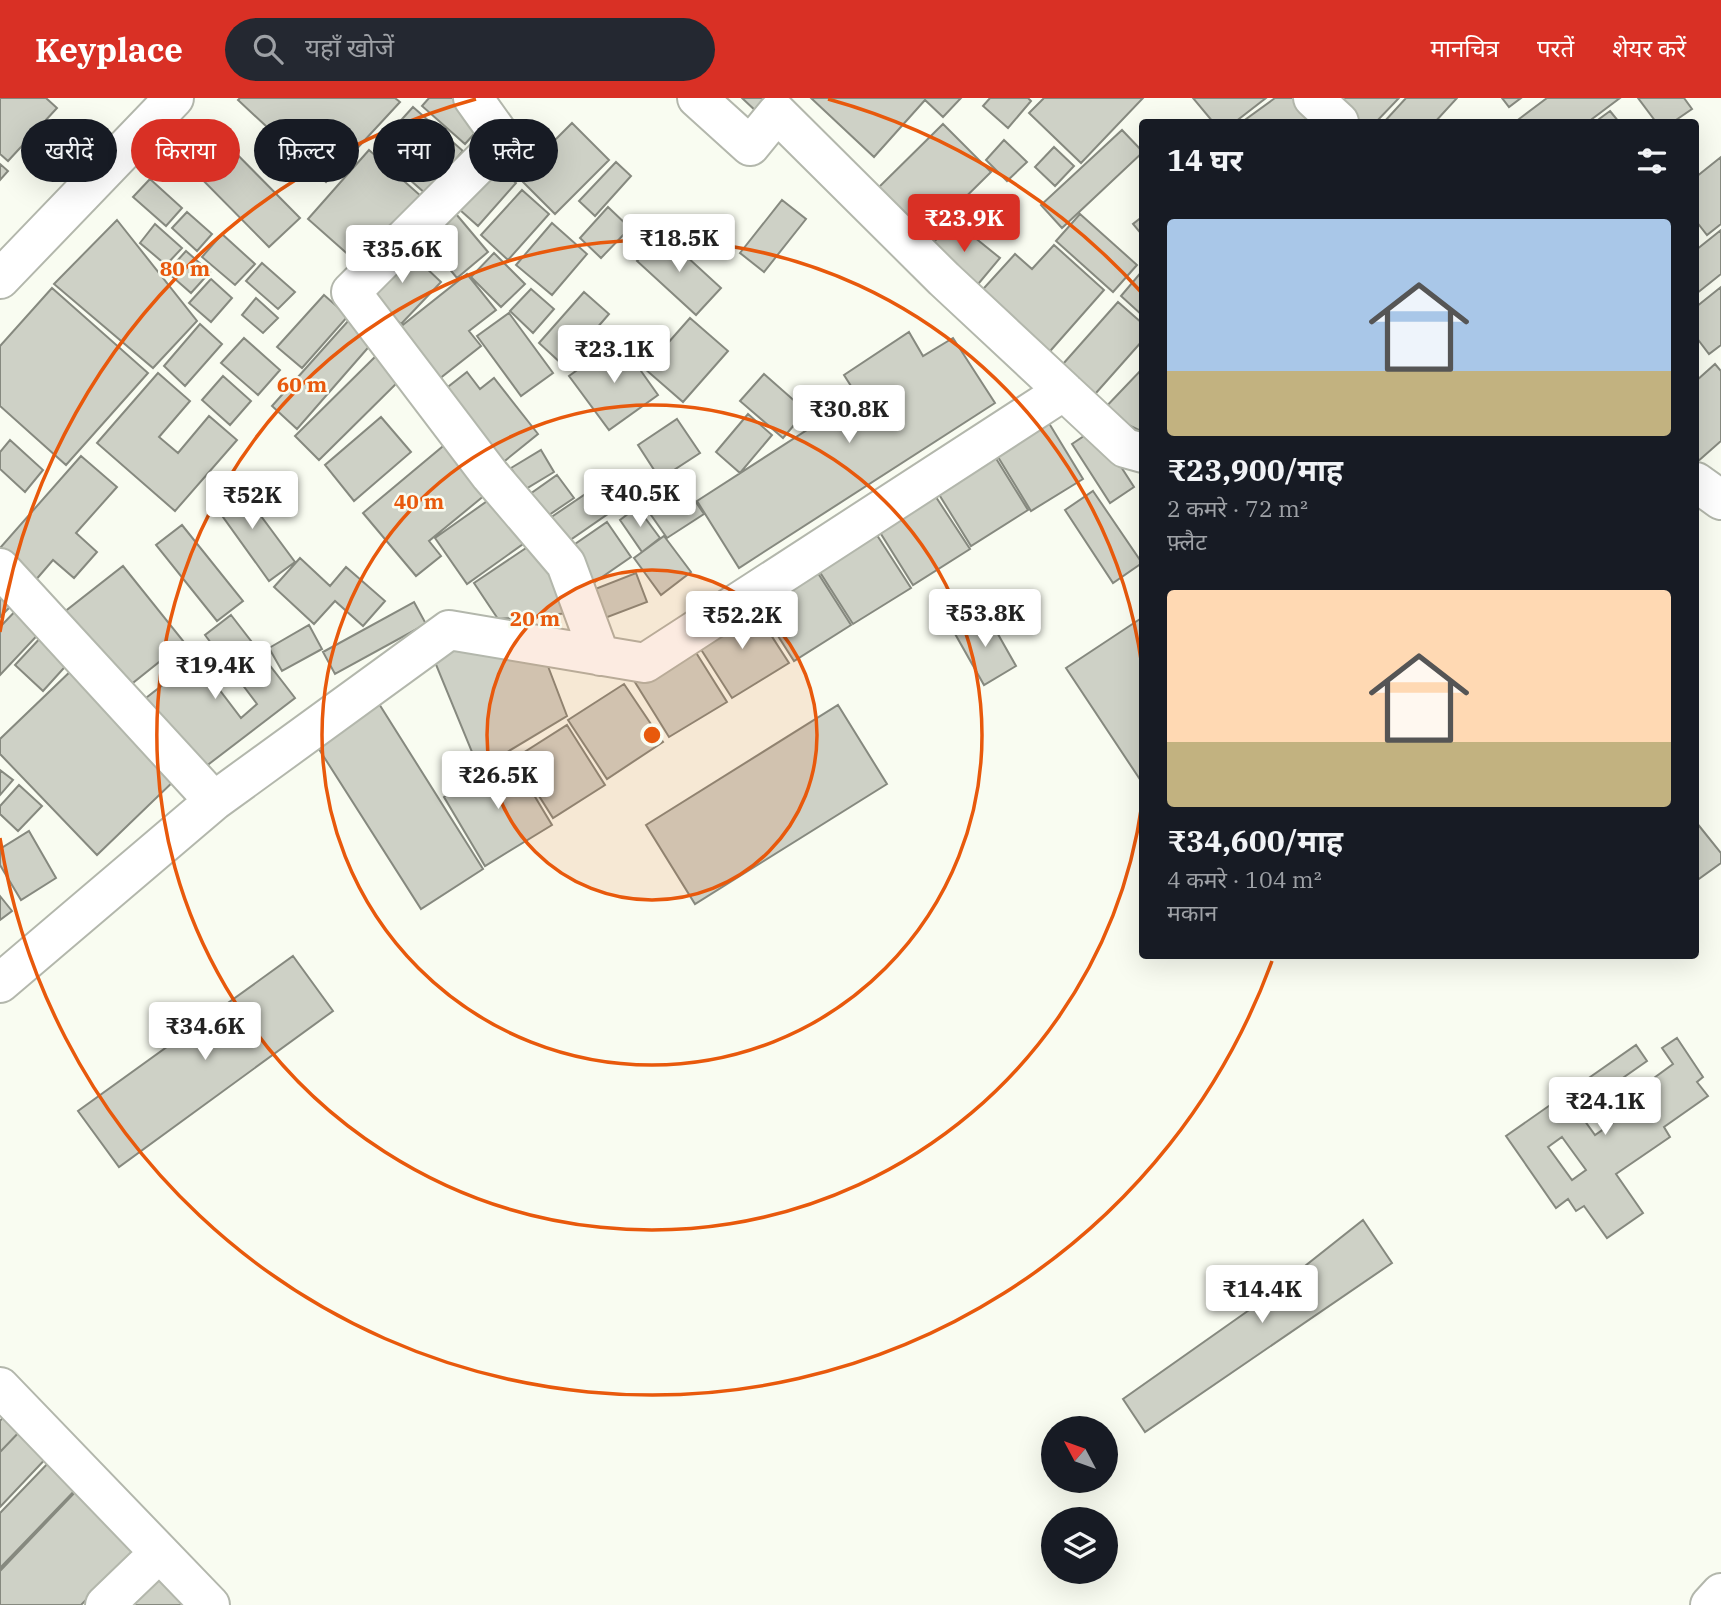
<!DOCTYPE html>
<html lang="hi">
<head>
<meta charset="utf-8">
<style>
  :root { --surface:#171b24; --page:#242831; --text:#f1f3f6; --muted:#9ea1a6; --accent:#d93025 }
  body { margin:0; font-family:"IBM Plex Serif","Noto Sans Devanagari",serif; background:var(--page); color:var(--text); height:100vh; display:flex; flex-direction:column; font-size:26px; white-space:nowrap }
  * { box-sizing:border-box; margin:0 }
  p { font-size:23px; color:var(--muted) }
  .icon { flex:none; width:38px; height:38px; fill:none; stroke:currentColor; stroke-width:2; stroke-linecap:round; stroke-linejoin:round }
  .map { position:relative; flex:1; overflow:hidden }
  .drawer { position:absolute; left:1139px; top:21px; width:560px; height:840px; display:flex; flex-direction:column; background:var(--surface); border-radius:7px; box-shadow:0 7px 28px #0002 }
  .drawer>* { flex:none }
  .top-card { position:absolute; left:21px; top:21px; width:665px; height:63px; display:flex; gap:14px }
  .needle { width:46px; rotate:311deg }
  .fabs { position:absolute; left:1041px; top:1318px; display:grid; gap:14px }
  .fabs a { display:grid; place-items:center; width:77px; height:77px; border-radius:50%; background:var(--surface); box-shadow:0 7px 28px #0002; font-size:35px }
  .price { position:absolute; translate:-50% -60px; padding:0 16px; border-radius:7px; background:#fff; color:#222; font-size:23px; line-height:46px; filter:drop-shadow(0 2px 4px #0008) }
  .price::after { content:''; position:absolute; left:50%; top:42px; width:21px; height:16px; margin-left:-10px; background:inherit; clip-path:polygon(0 0,100% 0,50% 100%) }
  .price.current { background:var(--accent); color:#fff }
  ul { padding:0; list-style:none }
  li { display:grid; align-content:center; gap:14px; height:371px; padding:0 28px }
  li span { display:grid; place-items:center; height:217px; border-radius:7px; color:#555 }
  li>.icon { margin-inline-start:auto }
  span .icon { width:126px; height:126px; fill:#fffc; stroke-width:1 }
  li b { font-size:30px }
  h2 { display:flex; justify-content:space-between; align-items:center; height:84px; padding:0 28px; font-size:30px }
  .tag { padding:0 24px; border-radius:32px; background:var(--surface); box-shadow:0 7px 28px #0002; font-size:24px; line-height:63px }
  .tag.current { background:var(--accent); color:#fff }
  header { display:flex; align-items:center; gap:42px; box-sizing:border-box; height:98px; padding:0 35px; background:var(--accent); color:#fff }
  header strong { font-size:33px }
  nav { display:flex; gap:38px; margin-inline-start:auto; font-size:24px }
  .search { width:490px; height:63px; background:var(--page); display:flex; align-items:center; gap:18px; box-sizing:border-box; padding:0 24px; border-radius:38px; color:var(--muted); font-size:26px }
  .map>svg:first-child { display:block }
  .building { fill:#ced1c6; stroke:#86897f; stroke-width:2; fill-rule:evenodd }
  .lines { fill:none; stroke-linecap:round; stroke-linejoin:round }
  .minor-casing { stroke:#b3b7ac; stroke-width:42 }
  .tertiary-casing { stroke:#b3b7ac; stroke-width:42 }
  .secondary-casing { stroke:#b3b7ac; stroke-width:42 }
  .minor { stroke:#fff; stroke-width:38 }
  .tertiary { stroke:#fff; stroke-width:38 }
  .secondary { stroke:#fff; stroke-width:38 }
  .ring { fill:none; stroke:#e8590c; stroke-width:3.5 }
  .centre { fill:#e8590c; stroke:#f9fcf1; stroke-width:3.5 }
  .ring-label { font-size:21px; text-anchor:middle; font-weight:bold; fill:#e8590c; stroke:#f9fcf1; stroke-width:5; stroke-linejoin:round; paint-order:stroke }
</style>
</head>
<body>
<header>
<strong>Keyplace</strong>
<div class="search"><svg class="icon" aria-label="search" viewBox="0 0 24 24"><circle cx="10" cy="10" r="6"/><path d="M15 15l6 6"/></svg>यहाँ खोजें</div>
<nav><a>मानचित्र</a><a>परतें</a><a>शेयर करें</a></nav>
</header>
<div class="map">
<svg width="1721" height="1507" viewBox="0 0 1721 1507">
  <rect width="100%" height="100%" fill="#f9fcf1"/>
  <path class="building" d="M 0,0 L 46,0 L 57,10 L 8,63 L 0,56 Z
    M 240,0 L 395,0 L 400,4 L 326,84 L 238,2 Z
    M 429,0 L 473,0 L 492,16 L 465,46 L 422,8 Z
    M 742,0 L 772,0 L 758,15 Z
    M 811,0 L 961,0 L 943,19 L 925,2 L 874,59 Z
    M 990,0 L 1028,0 L 1031,3 L 1008,30 L 983,8 Z
    M 1044,0 L 1143,0 L 1081,65 L 1029,15 Z
    M 1193,0 L 1266,0 L 1235,24 L 1213,24 Z
    M 1275,0 L 1302,0 L 1320,24 L 1242,24 Z
    M 1335,0 L 1399,0 L 1376,24 L 1352,24 Z
    M 1406,0 L 1457,0 L 1435,24 L 1384,24 Z
    M 1502,0 L 1521,0 L 1509,9 Z
    M 1547,0 L 1620,0 L 1588,24 L 1522,24 L 1519,21 Z
    M 1638,0 L 1684,0 L 1692,11 L 1673,24 L 1656,24 Z
    M 413,9 L 463,53 L 426,96 L 375,51 Z
    M 1610,13 L 1619,24 L 1595,24 Z
    M 572,25 L 609,62 L 555,116 L 518,79 Z
    M 943,26 L 991,74 L 922,142 L 874,94 Z
    M 212,31 L 300,120 L 269,149 L 182,61 Z
    M 1122,32 L 1143,54 L 1062,130 L 1041,107 Z
    M 1004,42 L 1027,64 L 1007,83 L 986,62 Z
    M 1054,49 L 1074,68 L 1055,88 L 1035,69 Z
    M 369,52 L 422,99 L 360,167 L 308,121 Z
    M 1721,59 L 1721,126 L 1707,137 L 1696,123 L 1696,79 Z
    M 490,62 L 516,85 L 478,128 L 451,104 Z
    M 616,64 L 631,78 L 595,118 L 579,103 Z
    M 0,66 L 8,73 L 0,82 Z
    M 150,81 L 182,110 L 166,128 L 133,99 Z
    M 522,92 L 549,116 L 508,162 L 481,137 Z
    M 782,102 L 806,121 L 764,174 L 740,155 Z
    M 608,109 L 630,130 L 601,160 L 580,140 Z
    M 451,110 L 488,154 L 457,180 L 420,135 Z
    M 187,114 L 212,136 L 197,153 L 172,130 Z
    M 1080,116 L 1137,167 L 1113,194 L 1056,143 Z
    M 1143,118 L 1143,138 L 1133,126 Z
    M 117,122 L 197,223 L 153,270 L 54,186 Z
    M 953,122 L 1000,160 L 974,191 L 927,152 Z
    M 552,125 L 587,156 L 552,197 L 516,167 Z
    M 155,126 L 182,150 L 166,167 L 140,145 Z
    M 1721,132 L 1721,176 L 1696,196 L 1696,152 Z
    M 222,136 L 255,166 L 235,187 L 202,159 Z
    M 662,136 L 721,190 L 696,217 L 637,163 Z
    M 402,147 L 441,184 L 401,226 L 362,190 Z
    M 1054,147 L 1104,192 L 1044,260 L 975,200 L 1015,156 L 1032,171 Z
    M 186,153 L 210,174 L 191,195 L 167,174 Z
    M 494,155 L 525,186 L 501,209 L 471,179 Z
    M 262,165 L 295,194 L 278,211 L 246,183 Z
    M 1143,172 L 1143,218 L 1121,198 Z
    M 467,176 L 496,212 L 469,233 L 481,248 L 434,285 L 394,234 Z
    M 211,181 L 232,200 L 211,224 L 189,205 Z
    M 1721,189 L 1721,247 L 1709,256 L 1696,239 L 1696,209 Z
    M 52,190 L 148,275 L 66,367 L 0,308 L 0,248 Z
    M 531,191 L 554,211 L 533,235 L 510,213 Z
    M 584,194 L 609,216 L 564,268 L 539,245 Z
    M 324,197 L 348,218 L 302,270 L 277,249 Z
    M 256,200 L 278,220 L 263,235 L 242,217 Z
    M 1118,204 L 1143,226 L 1143,242 L 1088,304 L 1055,275 Z
    M 509,215 L 553,275 L 521,298 L 477,238 Z
    M 690,220 L 728,253 L 683,304 L 645,271 Z
    M 349,222 L 373,244 L 297,331 L 272,308 Z
    M 200,226 L 222,246 L 185,288 L 164,268 Z
    M 909,234 L 923,258 L 953,240 L 995,305 L 739,470 L 697,403 L 858,299 L 844,277 Z
    M 244,240 L 280,272 L 258,297 L 221,265 Z
    M 619,242 L 658,297 L 609,332 L 569,278 Z
    M 384,250 L 408,274 L 319,362 L 295,338 Z
    M 1715,266 L 1721,273 L 1721,343 L 1696,365 L 1696,283 Z
    M 1143,270 L 1143,334 L 1101,314 Z
    M 467,274 L 480,291 L 494,280 L 538,336 L 501,366 L 444,292 Z
    M 158,275 L 190,303 L 159,339 L 178,355 L 209,318 L 237,342 L 175,413 L 97,345 Z
    M 764,276 L 806,313 L 783,340 L 740,303 Z
    M 223,278 L 251,303 L 230,327 L 202,302 Z
    M 748,316 L 772,337 L 740,375 L 716,354 Z
    M 381,319 L 411,354 L 354,403 L 325,367 Z
    M 677,321 L 700,355 L 660,381 L 638,347 Z
    M 1047,322 L 1083,381 L 1031,413 L 995,354 Z
    M 1096,330 L 1134,389 L 1110,405 L 1072,346 Z
    M 460,334 L 502,383 L 429,443 L 441,458 L 416,478 L 363,415 Z
    M 10,342 L 43,372 L 25,394 L 0,371 L 0,354 Z
    M 541,352 L 554,374 L 524,392 L 511,370 Z
    M 992,354 L 1028,412 L 971,448 L 935,390 Z
    M 81,358 L 117,389 L 76,435 L 97,454 L 74,480 L 53,462 L 34,484 L 0,454 L 0,450 Z
    M 615,376 L 631,400 L 563,447 L 547,422 Z
    M 557,377 L 574,400 L 546,419 L 530,396 Z
    M 681,382 L 704,416 L 667,440 L 644,407 Z
    M 235,383 L 295,464 L 269,483 L 210,401 Z
    M 507,389 L 540,434 L 467,486 L 435,440 Z
    M 932,393 L 970,451 L 913,487 L 876,428 Z
    M 1093,393 L 1142,465 L 1113,485 L 1065,412 Z
    M 637,409 L 660,440 L 642,454 L 620,422 Z
    M 607,424 L 631,459 L 586,490 L 562,455 Z
    M 182,427 L 243,503 L 217,523 L 156,447 Z
    M 873,431 L 911,490 L 853,526 L 816,468 Z
    M 664,438 L 691,474 L 661,497 L 634,460 Z
    M 541,440 L 583,514 L 498,521 L 474,485 Z
    M 300,460 L 330,488 L 346,469 L 385,503 L 363,528 L 335,503 L 314,526 L 274,489 Z
    M 123,468 L 184,544 L 124,592 L 63,515 Z
    M 814,469 L 851,527 L 794,563 L 757,505 Z
    M 636,475 L 647,504 L 597,523 L 585,495 Z
    M 0,495 L 12,507 L 0,519 Z
    M 414,504 L 426,526 L 335,576 L 323,554 Z
    M 23,505 L 46,528 L 0,577 L 0,529 Z
    M 751,506 L 789,565 L 732,600 L 695,542 Z
    M 986,515 L 1016,568 L 984,587 L 954,534 Z
    M 231,517 L 295,600 L 192,679 L 137,607 L 196,561 L 241,620 L 257,606 L 205,537 Z
    M 1143,519 L 1143,686 L 1066,570 Z
    M 309,527 L 322,551 L 282,573 L 269,550 Z
    M 533,529 L 567,618 L 479,671 L 430,552 Z
    M 44,536 L 72,561 L 43,593 L 15,567 Z
    M 690,545 L 727,604 L 669,639 L 633,581 Z
    M 75,569 L 179,678 L 97,757 L 0,656 L 0,641 Z
    M 364,582 L 483,771 L 421,811 L 301,623 Z
    M 624,586 L 663,644 L 607,681 L 568,622 Z
    M 838,607 L 887,686 L 695,806 L 646,727 Z
    M 567,627 L 605,687 L 553,720 L 515,660 Z
    M 511,659 L 552,727 L 485,768 L 444,699 Z
    M 0,672 L 13,682 L 0,697 Z
    M 19,687 L 42,708 L 18,733 L 0,716 L 0,708 Z
    M 1696,724 L 1721,755 L 1721,765 L 1696,783 Z
    M 29,733 L 56,780 L 21,802 L 0,767 L 0,751 Z
    M 0,798 L 12,813 L 0,822 Z
    M 293,858 L 333,913 L 119,1069 L 78,1013 Z
    M 1677,940 L 1703,979 L 1697,984 L 1708,998 L 1664,1029 L 1670,1039 L 1616,1076 L 1643,1115 L 1607,1140 L 1584,1108 L 1576,1113 L 1568,1101 L 1556,1110 L 1506,1038 L 1636,947 L 1647,963 L 1577,1012 L 1595,1037 L 1650,999 L 1643,988 L 1673,966 L 1662,950 ZM 1562,1039 L 1586,1072 L 1572,1082 L 1548,1049 Z
    M 1363,1122 L 1392,1165 L 1145,1334 L 1123,1301 L 1252,1210 Z
    M 4,1318 L 24,1329 L 0,1354 L 0,1323 Z
    M 25,1328 L 52,1354 L 0,1409 L 0,1354 Z
    M 53,1360 L 80,1387 L 0,1470 L 0,1415 Z
    M 80,1389 L 140,1447 L 81,1507 L 0,1507 L 0,1473 Z
    M 161,1476 L 191,1507 L 128,1507 Z"/>
  <g class="lines">
    <g class="minor-casing">
      <path id="minor" d="M 473,0 L 503,42 L 351,194 L 490,377 L 566,466 L 600,558
        M 697,0 L 750,48 L 777,15 L 944,181 L 1064,293 L 1125,350 L 1143,355
        M 1313,0 L 1339,24
        M 1696,384 L 1721,402
        M 0,470 L 214,703
        M 0,885 L 214,703 L 449,532 L 645,565 L 1064,293
        M 0,1289 L 210,1507
        M 105,1507 L 158,1456"/>
    </g>
    <g class="tertiary-casing">
      <path id="tertiary" d="M 0,181 L 174,0"/>
    </g>
    <g class="secondary-casing">
      <path id="secondary" d="M 1710,1507 L 1721,1495"/>
    </g>
    <use href="#minor" class="minor"/>
    <use href="#tertiary" class="tertiary"/>
    <use href="#secondary" class="secondary"/>
  </g>
  <circle cx="652" cy="637" r="165" fill="#e8590c" fill-opacity=".12"/>
  <g class="ring">
    <circle cx="652" cy="637" r="165"/>
    <circle cx="652" cy="637" r="330"/>
    <path d="M1142 706A495 495 0 1 1 1142 568"/>
    <path d="M1272 863A660 660 0 0 1 0 740M0 534A660 660 0 0 1 476 1M828 1A660 660 0 0 1 1142 195"/>
  </g>
  <circle cx="652" cy="637" r="10" class="centre"/>
  <g class="ring-label">
    <text x="185" y="178">80 m</text>
    <text x="302" y="294">60 m</text>
    <text x="419" y="411">40 m</text>
    <text x="535" y="528">20 m</text>
  </g>
</svg>
<div class="fabs">
<a><svg class="needle" viewBox="-14 -14 28 28"><path d="M0-13l5 13h-10z" fill="#e53935"/><path d="M0 13l5-13h-10z" fill="#9ea1a6"/></svg></a>
<a><svg class="icon" aria-label="layers" viewBox="0 0 24 24"><path d="M12 4l9 5-9 5-9-5zM3 14l9 5 9-5"/></svg></a>
</div>
<b class="price current" style="left:964px;top:156px">₹23.9K</b>
<b class="price" style="left:679px;top:176px">₹18.5K</b>
<b class="price" style="left:402px;top:187px">₹35.6K</b>
<b class="price" style="left:614px;top:287px">₹23.1K</b>
<b class="price" style="left:849px;top:347px">₹30.8K</b>
<b class="price" style="left:640px;top:431px">₹40.5K</b>
<b class="price" style="left:252px;top:433px">₹52K</b>
<b class="price" style="left:985px;top:551px">₹53.8K</b>
<b class="price" style="left:742px;top:553px">₹52.2K</b>
<b class="price" style="left:215px;top:603px">₹19.4K</b>
<b class="price" style="left:498px;top:713px">₹26.5K</b>
<b class="price" style="left:205px;top:964px">₹34.6K</b>
<b class="price" style="left:1605px;top:1039px">₹24.1K</b>
<b class="price" style="left:1262px;top:1227px">₹14.4K</b>
<div class="top-card">
<a class="tag">खरीदें</a>
<a class="tag current">किराया</a>
<a class="tag">फ़िल्टर</a>
<a class="tag">नया</a>
<a class="tag">फ़्लैट</a>
</div>
<section class="drawer">
<h2>14 घर<svg class="icon" aria-label="filters" viewBox="0 0 24 24"><path d="M4 7h16M4 17h16"/><circle cx="9" cy="7" r="2"/><circle cx="15" cy="17" r="2"/></svg></h2>
<ul>
<li><span style="background:linear-gradient(#a9c7e8 70%,#c2b280 0)"><svg class="icon" aria-label="home" viewBox="0 0 24 24"><path d="M3 11l9-7 9 7M6 9v11h12V9"/></svg></span><div><b>₹23,900/माह</b><p>2 कमरे · 72 m²</p><p>फ़्लैट</p></div></li>
<li><span style="background:linear-gradient(#ffd9b3 70%,#c2b280 0)"><svg class="icon" aria-label="home" viewBox="0 0 24 24"><path d="M3 11l9-7 9 7M6 9v11h12V9"/></svg></span><div><b>₹34,600/माह</b><p>4 कमरे · 104 m²</p><p>मकान</p></div></li>
</ul>
</section>
</div>
</body>
</html>
